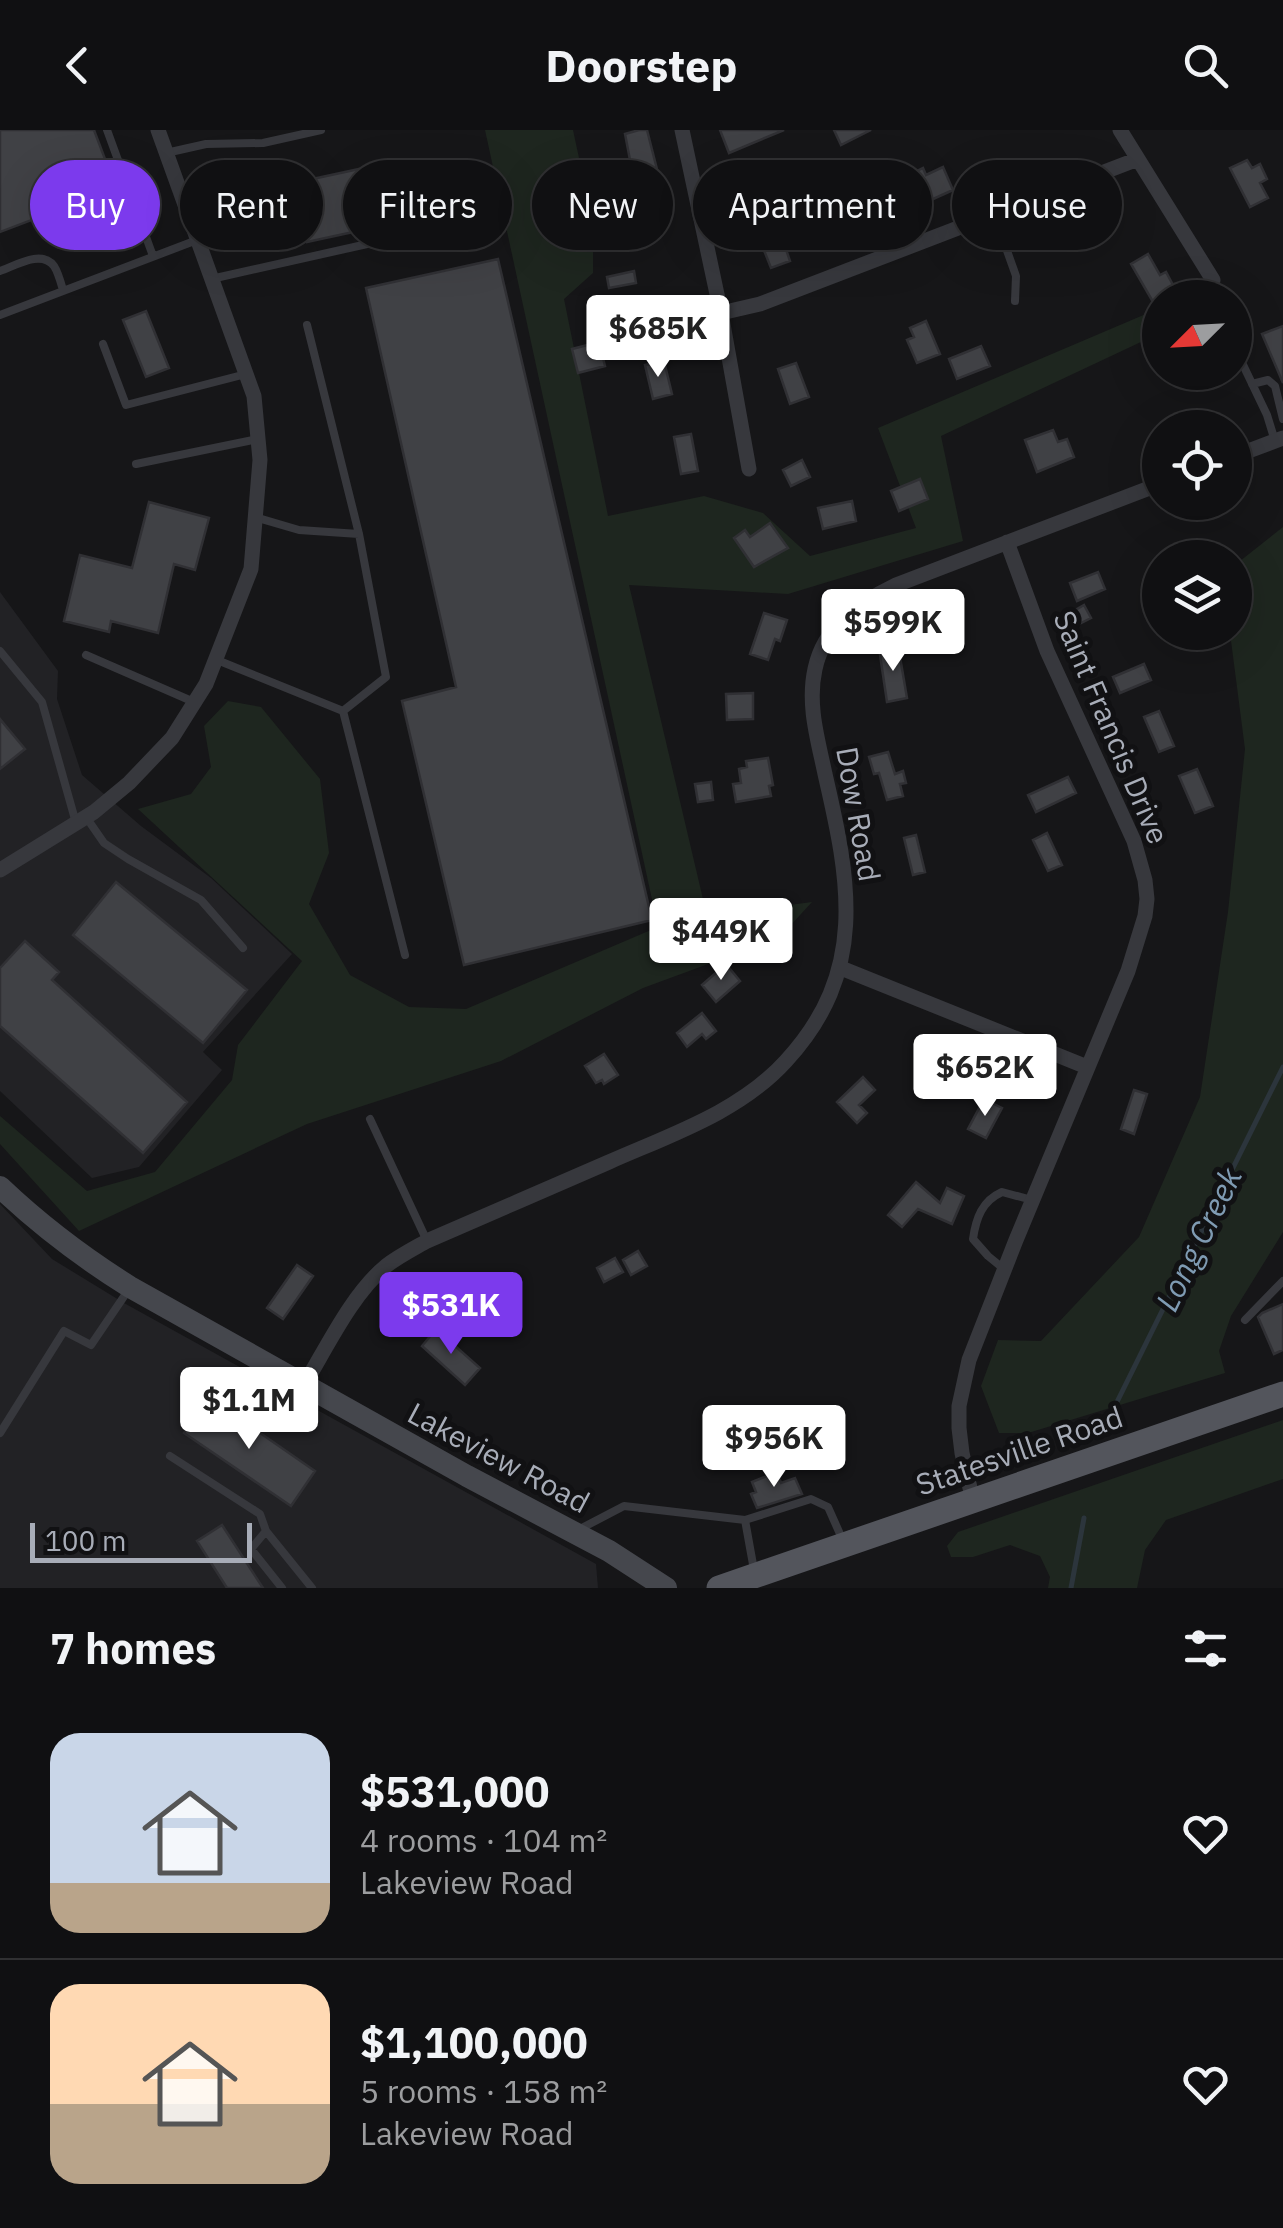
<!DOCTYPE html>
<html lang="en">
<head>
<meta charset="utf-8">
<style>
  :root { --surface:#101012; --page:#19191b; --text:#f1f3f6; --muted:#9c9d9f; --line:#303032; --accent:#7c3aed }
  body { margin:0; font-family:"IBM Plex Sans",sans-serif; background:var(--page); color:var(--text); height:100vh; display:flex; flex-direction:column; font-size:38px; white-space:nowrap }
  * { box-sizing:border-box; margin:0 }
  p { font-size:32px; color:var(--muted) }
  .icon { flex:none; width:55px; height:55px; fill:none; stroke:currentColor; stroke-width:2; stroke-linecap:round; stroke-linejoin:round }
  .map { position:relative; height:1458px; overflow:hidden }
  .details { display:flex; flex-direction:column; background:var(--surface); flex:1 }
  .details>* { flex:none }
  .top-card { position:absolute; left:30px; top:30px; width:1225px; height:90px; display:flex; gap:20px }
  .needle { width:65px; rotate:246deg }
  .controls { position:absolute; left:1142px; top:150px; display:grid; gap:20px }
  .controls a { display:grid; place-items:center; width:110px; height:110px; border-radius:50%; background:var(--surface); box-shadow:0 10px 40px #0002,0 0 0 2px var(--line); font-size:50px }
  .scale { position:absolute; left:30px; bottom:25px; width:222px; box-sizing:border-box; padding-left:10px; border:5px solid #a8adb8; border-top:0; font-size:28px; line-height:35px; white-space:nowrap; color:#a8adb8; -webkit-text-stroke:8px #111113; paint-order:stroke }
  .price { position:absolute; translate:-50% -85px; padding:0 22px; border-radius:10px; background:#fff; color:#222; font-size:32px; line-height:65px; filter:drop-shadow(0 2px 5px #0008) }
  .price::after { content:''; position:absolute; left:50%; top:60px; width:30px; height:22px; margin-left:-15px; background:inherit; clip-path:polygon(0 0,100% 0,50% 100%) }
  .price.current { background:var(--accent); color:#fff }
  ul { padding:0; list-style:none }
  li { display:flex; align-items:center; gap:30px; height:250px; padding:0 50px }
  li+li { border-top:2px solid var(--line) }
  li span { display:grid; place-items:center; flex:none; width:280px; height:200px; border-radius:30px; color:#555 }
  li>.icon { margin-inline-start:auto }
  span .icon { width:120px; height:120px; fill:#fffc; stroke-width:1 }
  li b { font-size:42px }
  h2 { display:flex; justify-content:space-between; align-items:center; height:120px; padding:0 50px; font-size:42px }
  .chip { padding:0 35px; border-radius:45px; background:var(--surface); box-shadow:0 10px 40px #0002,0 0 0 2px var(--line); font-size:35px; line-height:90px }
  .chip.current { background:var(--accent); color:#fff }
  header { display:flex; justify-content:space-between; align-items:center; height:130px; padding:0 50px; background:var(--surface); font-size:45px; font-weight:700 }
  .map>svg:first-child { display:block }
  .built { fill:#222225 }
  .green { fill:#1e261f }
  .lines { fill:none; stroke-linecap:round; stroke-linejoin:round }
  .stream { stroke:#2c353c; stroke-width:5 }
  .building { fill:#404145; stroke:#303034; stroke-width:2.5 }
  .lane { stroke:#37383d; stroke-width:8 }
  .street { stroke:#37383d; stroke-width:15 }
  .secondary { stroke:#45474d; stroke-width:22 }
  .primary { stroke:#53555c; stroke-width:25 }
  .labels { text-anchor:middle; dominant-baseline:central; stroke-width:10; stroke-linejoin:round; paint-order:stroke }
  .street-label { font-size:30px; fill:#a8adb8; stroke:#111113 }
  .water-label { font-size:32px; font-style:italic; fill:#7f9bb3; stroke:#111113 }
</style>
</head>
<body>
<header><svg class="icon" aria-label="back" viewBox="0 0 24 24"><path d="M15 5l-7 7 7 7"/></svg>Doorstep<svg class="icon" aria-label="search" viewBox="0 0 24 24"><circle cx="10" cy="10" r="6"/><path d="M15 15l6 6"/></svg></header>
<div class="map">
<svg width="1283" height="1458" viewBox="0 0 1283 1458">
  <rect width="100%" height="100%" fill="#161618"/>
  <path class="built" d="M 0,462 L 58,541 L 57,569 L 82,645 L 141,696 L 211,748 L 292,824 L 203,922 L 222,940 L 139,1037 L 92,1048 L 0,961 Z
    M 0,1074 L 52,1129 L 124,1173 L 596,1434 L 598,1458 L 0,1458 Z"/>
  <path class="green" d="M 485,0 L 573,0 L 593,93 L 593,143 L 564,169 L 608,386 L 704,366 L 763,383 L 810,426 L 916,398 L 878,298 L 1160,178 L 1160,203 L 941,306 L 963,411 L 788,464 L 629,455 L 707,786 L 812,772 L 779,808 L 643,858 L 501,931 L 307,994 L 79,1101 L 0,1014 L 0,986 L 87,1061 L 155,1042 L 232,950 L 238,915 L 302,831 L 138,679 L 191,664 L 211,637 L 204,596 L 228,571 L 261,577 L 320,649 L 329,723 L 309,774 L 350,845 L 409,877 L 466,879 L 658,797 Z
    M 1283,397 L 1283,1102 L 1231,1186 L 1219,1221 L 1225,1243 L 1028,1303 L 999,1303 L 981,1256 L 998,1210 L 1041,1211 L 1139,1107 L 1200,967 L 1228,782 L 1245,619 L 1230,503 L 1235,502 L 1235,435 Z
    M 1283,1290 L 1283,1349 L 1166,1390 L 1145,1420 L 1137,1458 L 1048,1458 L 1050,1447 L 1040,1426 L 1010,1415 L 973,1427 L 951,1427 L 947,1416 L 958,1402 Z"/>
  <g class="lines">
    <path class="stream" d="M 1113,1280 L 1283,937
      M 1071,1458 L 1084,1388"/>
  </g>
  <path class="building" d="M 0,0 L 94,0 L 116,58 L 0,102 Z
    M 639,0 L 647,0 L 660,51 L 635,56 L 625,4 Z
    M 720,0 L 784,0 L 729,23 Z
    M 834,0 L 871,0 L 841,15 Z
    M 1247,30 L 1252,38 L 1260,34 L 1267,49 L 1260,53 L 1268,68 L 1250,77 L 1230,38 Z
    M 382,34 L 395,93 L 307,112 L 294,53 Z
    M 943,37 L 953,60 L 931,70 L 929,65 L 910,73 L 902,55 L 914,50 L 911,44 L 923,38 L 926,45 Z
    M 861,57 L 869,73 L 829,93 L 834,105 L 822,110 L 817,96 L 827,92 L 820,77 Z
    M 775,87 L 790,131 L 771,138 L 754,95 Z
    M 1148,124 L 1160,145 L 1166,142 L 1173,155 L 1168,158 L 1174,168 L 1160,168 L 1160,184 L 1131,134 Z
    M 498,129 L 652,790 L 464,835 L 402,571 L 456,557 L 366,158 Z
    M 634,141 L 636,153 L 609,158 L 607,147 Z
    M 146,181 L 169,238 L 146,247 L 123,190 Z
    M 926,191 L 940,224 L 917,233 L 907,210 L 914,207 L 910,198 Z
    M 1283,196 L 1283,253 L 1262,204 Z
    M 599,212 L 605,236 L 578,243 L 572,219 Z
    M 981,216 L 990,236 L 957,249 L 949,229 Z
    M 664,231 L 672,264 L 653,269 L 645,235 Z
    M 796,233 L 809,267 L 790,274 L 778,239 Z
    M 1053,300 L 1058,312 L 1067,309 L 1074,327 L 1037,342 L 1025,310 Z
    M 691,304 L 698,341 L 681,344 L 674,307 Z
    M 802,330 L 810,347 L 791,356 L 783,340 Z
    M 920,349 L 928,369 L 899,381 L 891,361 Z
    M 852,371 L 856,391 L 823,399 L 818,378 Z
    M 149,372 L 209,388 L 195,440 L 174,434 L 158,503 L 111,491 L 109,502 L 64,491 L 80,425 L 132,438 Z
    M 770,393 L 788,418 L 754,437 L 734,408 L 745,400 L 750,407 Z
    M 1098,442 L 1105,459 L 1077,471 L 1070,453 Z
    M 1084,475 L 1091,488 L 1079,494 L 1072,482 Z
    M 764,483 L 787,490 L 780,511 L 775,509 L 768,530 L 750,524 Z
    M 898,515 L 907,568 L 887,572 L 879,518 Z
    M 1144,534 L 1151,550 L 1120,563 L 1113,547 Z
    M 753,563 L 753,589 L 727,590 L 726,564 Z
    M 1159,581 L 1174,616 L 1159,622 L 1144,587 Z
    M 0,589 L 25,619 L 0,639 Z
    M 888,622 L 895,644 L 903,641 L 906,653 L 900,654 L 903,666 L 887,670 L 879,643 L 874,644 L 869,627 Z
    M 768,628 L 773,655 L 769,656 L 771,666 L 736,672 L 733,654 L 741,653 L 739,639 L 747,637 L 746,631 Z
    M 1197,639 L 1213,676 L 1195,683 L 1179,646 Z
    M 1068,647 L 1076,663 L 1036,682 L 1028,665 Z
    M 711,652 L 713,670 L 698,672 L 695,654 Z
    M 1047,703 L 1062,735 L 1048,741 L 1033,710 Z
    M 916,705 L 925,742 L 913,745 L 904,708 Z
    M 116,752 L 247,860 L 203,913 L 73,805 Z
    M 25,811 L 59,842 L 52,850 L 187,972 L 143,1023 L 0,896 L 0,838 Z
    M 726,834 L 740,851 L 716,872 L 702,855 Z
    M 702,883 L 716,901 L 706,909 L 702,904 L 687,917 L 677,903 Z
    M 604,924 L 618,945 L 604,954 L 602,950 L 596,953 L 585,936 Z
    M 863,947 L 875,960 L 859,975 L 867,983 L 857,993 L 837,972 Z
    M 1134,960 L 1147,964 L 1134,1004 L 1121,999 Z
    M 984,969 L 1002,978 L 986,1008 L 968,999 Z
    M 916,1052 L 940,1073 L 947,1058 L 964,1066 L 952,1094 L 918,1079 L 902,1097 L 888,1085 Z
    M 638,1121 L 647,1136 L 631,1145 L 623,1130 Z
    M 615,1128 L 623,1142 L 604,1152 L 597,1138 Z
    M 297,1135 L 313,1146 L 283,1189 L 267,1178 Z
    M 1283,1174 L 1283,1220 L 1274,1224 L 1258,1187 L 1262,1183 Z
    M 436,1199 L 480,1238 L 465,1255 L 422,1216 Z
    M 208,1267 L 315,1341 L 291,1376 L 184,1303 Z
    M 777,1342 L 781,1353 L 795,1348 L 802,1364 L 757,1378 L 751,1364 L 756,1362 L 752,1352 Z
    M 222,1395 L 263,1458 L 227,1458 L 197,1411 Z"/>
  <g class="lines">
    <path class="lane" d="M 107,0 L 153,126
      M 166,23 L 206,14 L 263,13 L 321,0
      M 994,84 L 1016,146 L 1015,171
      M 0,141 C 15,136 41,119 54,136 C 58,142 61,153 63,160
      M 211,149 L 412,104 C 419,101 428,98 435,94 C 451,83 456,56 434,49 C 421,45 405,51 393,53
      M 0,185 L 197,110
      M 307,195 L 359,404 L 386,547 L 343,581 L 405,825
      M 103,214 L 126,275 L 246,244
      M 1235,218 L 1267,285 L 1275,311
      M 1252,254 L 1268,250 L 1275,256 L 1283,289
      M 136,334 L 258,309
      M 255,387 L 299,400 L 359,404
      M 0,521 L 42,572 L 76,693
      M 86,525 L 194,572
      M 217,530 L 343,581
      M 86,687 L 104,713 L 128,729 L 201,770 L 243,818
      M 370,989 L 427,1111
      M 1004,1139 L 988,1126 L 973,1109 C 976,1088 982,1071 1002,1062 L 1032,1070
      M 1245,1190 L 1283,1151
      M 0,1303 L 64,1201 L 91,1215 L 127,1162
      M 170,1326 L 260,1384 L 266,1401 L 312,1458
      M 745,1390 L 754,1440
      M 578,1400 L 624,1376 L 745,1390 L 811,1369 L 828,1377 L 844,1413
      M 266,1401 L 251,1419 L 282,1458"/>
    <path class="street" d="M 682,0 L 721,183 L 749,339
      M 1120,0 L 1213,150
      M 721,183 L 760,174 L 1138,29
      M 1235,326 L 1283,308
      M 0,740 L 94,682 L 129,653 L 172,608 L 206,554 L 251,439 L 260,330 L 254,266 L 158,0
      M 841,838 L 1087,937
      M 304,1255 C 327,1217 352,1164 386,1136 C 399,1126 413,1119 427,1111 C 488,1085 548,1058 609,1032 C 670,1005 740,982 786,931 C 868,842 850,752 825,644 C 818,610 807,575 815,539 C 824,496 859,473 896,455 L 1160,354
      M 973,1371 L 962,1323 L 959,1298 L 959,1276 L 969,1230 L 1016,1110 L 1128,841 L 1145,786 L 1147,769 L 1145,750 L 1134,711 L 1047,521 L 1007,412"/>
    <path class="secondary" d="M 0,1057 C 41,1096 82,1127 130,1157 L 467,1346 L 609,1421 L 666,1458"/>
    <path class="primary" d="M 719,1458 L 1283,1264"/>
  </g>
  <g class="labels">
    <g class="street-label">
      <text transform="translate(1112 597) rotate(67)">Saint Francis Drive</text>
      <text transform="translate(859 684) rotate(80)">Dow Road</text>
      <text transform="translate(1019 1320) rotate(-19)">Statesville Road</text>
      <text transform="translate(499 1327) rotate(28)">Lakeview Road</text>
    </g>
    <g class="water-label">
      <text transform="translate(1198 1109) rotate(-64)">Long Creek</text>
    </g>
  </g>
</svg>
<div class="controls">
<a><svg class="needle" viewBox="-14 -14 28 28"><path d="M0-13l5 13h-10z" fill="#e53935"/><path d="M0 13l5-13h-10z" fill="#9c9d9f"/></svg></a>
<a><svg class="icon" aria-label="locate" viewBox="0 0 24 24"><circle cx="12" cy="12" r="6"/><path d="M12 2v4M12 18v4M2 12h4M18 12h4"/></svg></a>
<a><svg class="icon" aria-label="layers" viewBox="0 0 24 24"><path d="M12 4l9 5-9 5-9-5zM3 14l9 5 9-5"/></svg></a>
</div>
<div class="scale">100 m</div>
<b class="price" style="left:658px;top:250px">$685K</b>
<b class="price" style="left:893px;top:544px">$599K</b>
<b class="price" style="left:721px;top:853px">$449K</b>
<b class="price" style="left:985px;top:989px">$652K</b>
<b class="price current" style="left:451px;top:1227px">$531K</b>
<b class="price" style="left:249px;top:1322px">$1.1M</b>
<b class="price" style="left:774px;top:1360px">$956K</b>
<div class="top-card">
<a class="chip current">Buy</a>
<a class="chip">Rent</a>
<a class="chip">Filters</a>
<a class="chip">New</a>
<a class="chip">Apartment</a>
<a class="chip">House</a>
</div>
</div>
<section class="details">
<h2>7 homes<svg class="icon" aria-label="filters" viewBox="0 0 24 24"><path d="M4 7h16M4 17h16"/><circle cx="9" cy="7" r="2"/><circle cx="15" cy="17" r="2"/></svg></h2>
<ul>
<li><span style="background:linear-gradient(#c9d6e8 75%,#b9a48a 0)"><svg class="icon" aria-label="home" viewBox="0 0 24 24"><path d="M3 11l9-7 9 7M6 9v11h12V9"/></svg></span><div><b>$531,000</b><p>4 rooms · 104 m²</p><p>Lakeview Road</p></div><svg class="icon" aria-label="heart" viewBox="0 0 24 24"><path d="M12 20l-8-8c-3-5 5-10 8-4 3-6 11-1 8 4z"/></svg></li>
<li><span style="background:linear-gradient(#ffd9b3 60%,#b9a48a 0)"><svg class="icon" aria-label="home" viewBox="0 0 24 24"><path d="M3 11l9-7 9 7M6 9v11h12V9"/></svg></span><div><b>$1,100,000</b><p>5 rooms · 158 m²</p><p>Lakeview Road</p></div><svg class="icon" aria-label="heart" viewBox="0 0 24 24"><path d="M12 20l-8-8c-3-5 5-10 8-4 3-6 11-1 8 4z"/></svg></li>
</ul>
</section>
</body>
</html>
